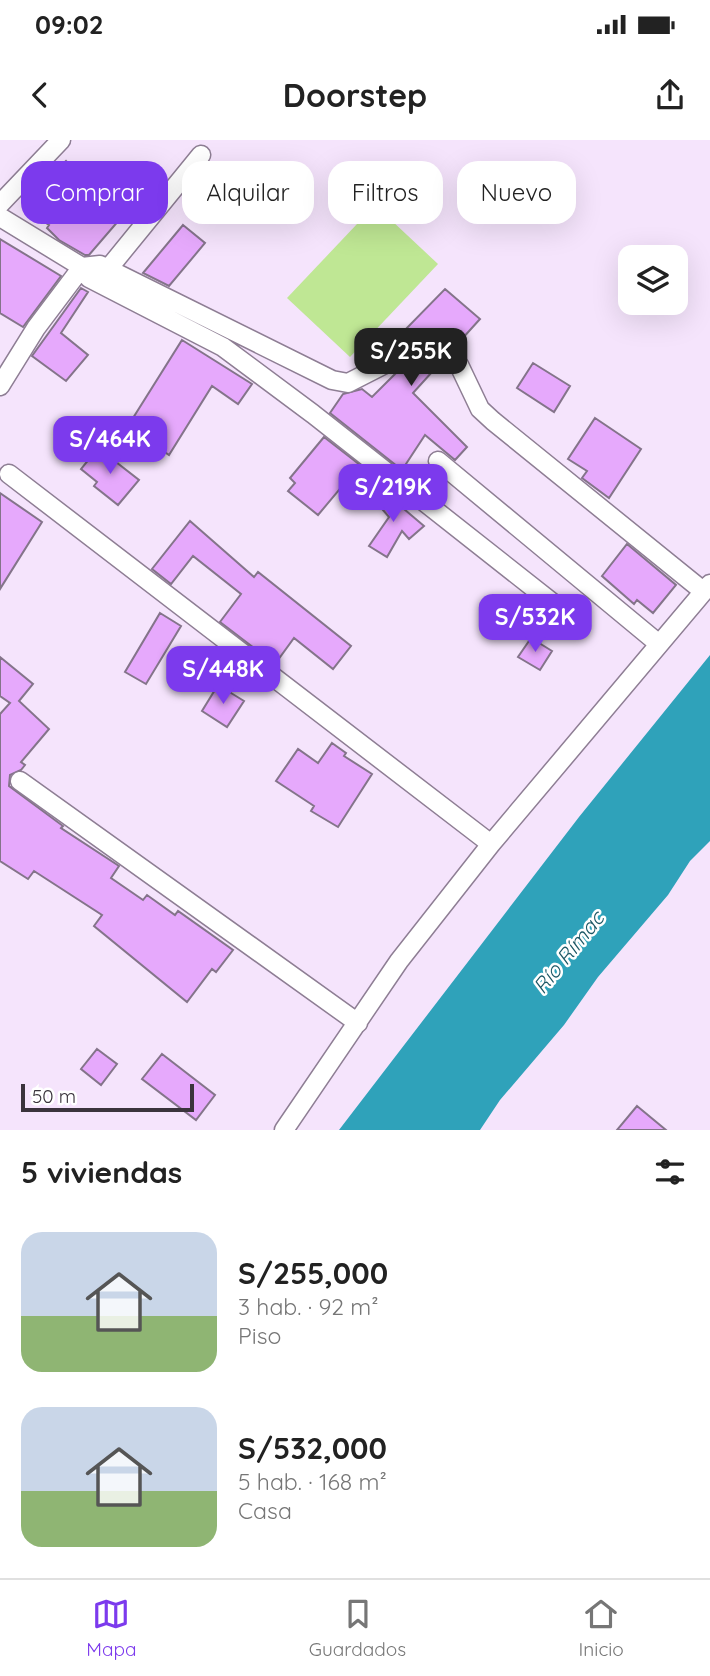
<!DOCTYPE html>
<html lang="es">
<head>
<meta charset="utf-8">
<style>
  :root { --surface:#fff; --page:#f6f6f6; --text:#222; --muted:#767676; --line:#e0e0e0; --accent:#7c3aed }
  body { margin:0; font-family:Quicksand,sans-serif; background:var(--page); color:var(--text); height:100vh; display:flex; flex-direction:column; font-size:26px; white-space:nowrap }
  * { box-sizing:border-box; margin:0 }
  p { font-size:23px; color:var(--muted) }
  .icon { flex:none; width:38px; height:38px; fill:none; stroke:currentColor; stroke-width:2; stroke-linecap:round; stroke-linejoin:round }
  .map { position:relative; height:990px; overflow:hidden }
  .drawer { display:flex; flex-direction:column; background:var(--surface); flex:1 }
  .drawer>* { flex:none }
  .banner { position:absolute; left:21px; top:21px; width:668px; height:63px; display:flex; gap:14px }
  .controls { position:absolute; left:618px; top:105px; display:grid; gap:14px }
  .controls a { display:grid; place-items:center; width:70px; height:70px; border-radius:14px; background:var(--surface); box-shadow:0 7px 28px #0002; font-size:35px }
  .scale { position:absolute; left:21px; bottom:18px; width:173px; box-sizing:border-box; padding-left:7px; border:4px solid #3a333c; border-top:0; font-size:19px; line-height:24px; white-space:nowrap; color:#3a333c; -webkit-text-stroke:5px #fff; paint-order:stroke }
  .price { position:absolute; translate:-50% -60px; padding:0 16px; border-radius:14px; background:var(--accent); color:#fff; font-size:23px; line-height:46px; filter:drop-shadow(0 2px 4px #0008) }
  .price::after { content:''; position:absolute; left:50%; top:42px; width:21px; height:16px; margin-left:-10px; background:inherit; clip-path:polygon(0 0,100% 0,50% 100%) }
  .price.current { background:#222; color:#fff }
  ul { padding:0; list-style:none }
  li { display:flex; align-items:center; gap:21px; height:175px; padding:0 21px }
  li span { display:grid; place-items:center; flex:none; width:196px; height:140px; border-radius:21px; color:#555 }
  li>.icon { margin-inline-start:auto }
  span .icon { width:84px; height:84px; fill:#fffc; stroke-width:1 }
  li b { font-size:30px }
  h2 { display:flex; justify-content:space-between; align-items:center; height:84px; padding:0 21px; font-size:30px }
  .pill { padding:0 24px; border-radius:21px; background:var(--surface); box-shadow:0 7px 28px #0002; font-size:24px; line-height:63px }
  .pill.current { background:var(--accent); color:#fff }
  .status { display:flex; justify-content:space-between; align-items:center; height:49px; padding:0 35px; background:var(--surface); direction:ltr }
  .status svg { height:19px; fill:currentColor }
  header { display:flex; justify-content:space-between; align-items:center; height:91px; padding:0 21px; background:var(--surface); font-size:32px; font-weight:700 }
  .menu { display:flex; justify-content:space-around; align-items:center; height:98px; border-top:2px solid var(--line); background:var(--surface); font-size:19px; color:var(--muted) }
  .menu a { display:grid; justify-items:center; gap:4px }
  .menu .current { color:var(--accent) }
  .map>svg:first-child { display:block }
  .green { fill:#bfe794 }
  .water { fill:#2fa2ba }
  .building { fill:#e6a9fc; stroke:#84748a; stroke-width:2 }
  .lines { fill:none; stroke-linecap:round; stroke-linejoin:round }
  .minor-casing { stroke:#8e7e94; stroke-width:21 }
  .minor { stroke:#fff; stroke-width:18 }
  .labels { text-anchor:middle; dominant-baseline:central; stroke-width:5; stroke-linejoin:round; paint-order:stroke }
  .water-label { font-size:21px; font-style:italic; fill:#1c5866; stroke:#fff }
</style>
</head>
<body>
<div class="status"><b>09:02</b><svg viewBox="0 0 49 12"><path d="M0 12V9h3v3zM5 12V6h3v6zM10 12V3h3v9zM15 12V0h3v12zM26 1h20v11H26zM47 4h2v5h-2z"/></svg></div>
<header><svg class="icon" aria-label="back" viewBox="0 0 24 24"><path d="M15 5l-7 7 7 7"/></svg>Doorstep<svg class="icon" aria-label="share" viewBox="0 0 24 24"><path d="M12 15V3M7 8l5-5 5 5M5 13v7h14v-7"/></svg></header>
<div class="map">
<svg width="710" height="990" viewBox="0 0 710 990">
  <rect width="100%" height="100%" fill="#f5e4fc"/>
  <path class="green" d="M 375,65 L 438,124 L 350,217 L 287,158 Z"/>
  <path class="water" d="M 710,515 L 710,701 L 690,721 L 668,755 L 598,837 L 564,885 L 500,960 L 480,990 L 339,990 L 579,677 Z"/>
  <path class="building" d="M 66,21 L 87,43 L 90,40 L 126,72 L 89,115 L 85,115 L 59,100 L 47,88 L 49,85 L 27,71 L 35,59 L 30,55 Z
    M 205,28 L 220,42 L 197,68 L 183,55 Z
    M 183,85 L 205,103 L 169,146 L 143,133 Z
    M 0,99 L 61,136 L 23,187 L 0,173 Z
    M 81,148 L 88,152 L 61,193 L 88,215 L 66,241 L 32,216 Z
    M 445,149 L 480,179 L 413,253 L 467,307 L 455,320 L 425,295 L 402,330 L 330,273 L 343,254 L 362,249 L 372,257 L 402,227 L 412,211 L 399,196 Z
    M 182,200 L 252,244 L 238,264 L 212,246 L 169,315 L 128,286 Z
    M 533,223 L 570,246 L 554,272 L 517,248 Z
    M 595,278 L 641,309 L 609,358 L 582,338 L 587,331 L 568,319 Z
    M 324,297 L 360,325 L 318,375 L 288,351 L 295,343 L 290,338 Z
    M 98,308 L 139,340 L 118,365 L 94,346 L 97,342 L 81,329 Z
    M 378,347 L 424,386 L 409,399 L 402,391 L 387,417 L 369,406 L 389,377 L 370,355 Z
    M 0,353 L 42,382 L 0,449 Z
    M 190,381 L 254,437 L 258,432 L 351,506 L 333,529 L 294,498 L 275,524 L 220,482 L 241,454 L 193,416 L 171,444 L 152,429 Z
    M 627,404 L 676,445 L 653,473 L 637,460 L 634,464 L 602,436 Z
    M 160,473 L 181,486 L 146,544 L 125,532 Z
    M 531,498 L 552,511 L 540,530 L 518,517 Z
    M 0,517 L 33,544 L 19,561 L 49,589 L 21,622 L 25,625 L 21,630 L 10,635 L 9,646 L 63,686 L 61,688 L 119,726 L 111,738 L 143,760 L 147,755 L 175,775 L 178,771 L 233,810 L 216,832 L 212,829 L 187,862 L 94,786 L 102,775 L 34,731 L 28,739 L 0,721 L 0,574 L 10,563 L 0,556 Z
    M 218,545 L 244,561 L 227,587 L 202,571 Z
    M 332,603 L 346,613 L 344,616 L 372,634 L 338,687 L 311,671 L 314,666 L 276,641 L 298,609 L 318,623 Z
    M 97,909 L 117,924 L 101,945 L 81,929 Z
    M 162,914 L 215,955 L 196,980 L 142,939 Z
    M 637,966 L 666,990 L 617,990 Z"/>
  <g class="lines">
    <g class="minor-casing">
      <path id="minor" d="M 0,64 L 61,0
        M 0,77 L 82,127 L 100,125 L 332,240 L 348,243 L 393,220
        M 108,129 L 201,15
        M 459,225 L 480,269 L 493,281 L 703,451
        M 0,246 L 36,188 L 82,127 L 89,138 L 223,207 L 313,274 L 573,479
        M 438,321 L 659,504
        M 9,334 L 491,704
        M 20,641 L 358,883
        M 284,990 L 399,821 L 491,704 L 710,444"/>
    </g>
    <use href="#minor" class="minor"/>
  </g>
  <g class="labels">
    <g class="water-label">
      <text transform="translate(568 812) rotate(-51)">Río Rímac</text>
    </g>
  </g>
</svg>
<div class="controls">
<a><svg class="icon" aria-label="layers" viewBox="0 0 24 24"><path d="M12 4l9 5-9 5-9-5zM3 14l9 5 9-5"/></svg></a>
</div>
<div class="scale">50 m</div>
<b class="price current" style="left:411px;top:248px">S/255K</b>
<b class="price" style="left:110px;top:336px">S/464K</b>
<b class="price" style="left:393px;top:384px">S/219K</b>
<b class="price" style="left:535px;top:514px">S/532K</b>
<b class="price" style="left:223px;top:566px">S/448K</b>
<div class="banner">
<a class="pill current">Comprar</a>
<a class="pill">Alquilar</a>
<a class="pill">Filtros</a>
<a class="pill">Nuevo</a>
</div>
</div>
<section class="drawer">
<h2>5 viviendas<svg class="icon" aria-label="filters" viewBox="0 0 24 24"><path d="M4 7h16M4 17h16"/><circle cx="9" cy="7" r="2"/><circle cx="15" cy="17" r="2"/></svg></h2>
<ul>
<li><span style="background:linear-gradient(#c9d6e8 60%,#8fb573 0)"><svg class="icon" aria-label="home" viewBox="0 0 24 24"><path d="M3 11l9-7 9 7M6 9v11h12V9"/></svg></span><div><b>S/255,000</b><p>3 hab. · 92 m²</p><p>Piso</p></div></li>
<li><span style="background:linear-gradient(#c9d6e8 60%,#8fb573 0)"><svg class="icon" aria-label="home" viewBox="0 0 24 24"><path d="M3 11l9-7 9 7M6 9v11h12V9"/></svg></span><div><b>S/532,000</b><p>5 hab. · 168 m²</p><p>Casa</p></div></li>
</ul>
</section>
<nav class="menu">
<a class="current"><svg class="icon" aria-label="map" viewBox="0 0 24 24"><path d="M3 6l6-2 6 2 6-2v14l-6 2-6-2-6 2zM9 4v14M15 6v14"/></svg>Mapa</a>
<a><svg class="icon" aria-label="saved" viewBox="0 0 24 24"><path d="M7 4h10v16l-5-4-5 4z"/></svg>Guardados</a>
<a><svg class="icon" aria-label="home" viewBox="0 0 24 24"><path d="M3 11l9-7 9 7M6 9v11h12V9"/></svg>Inicio</a>
</nav>
</body>
</html>
